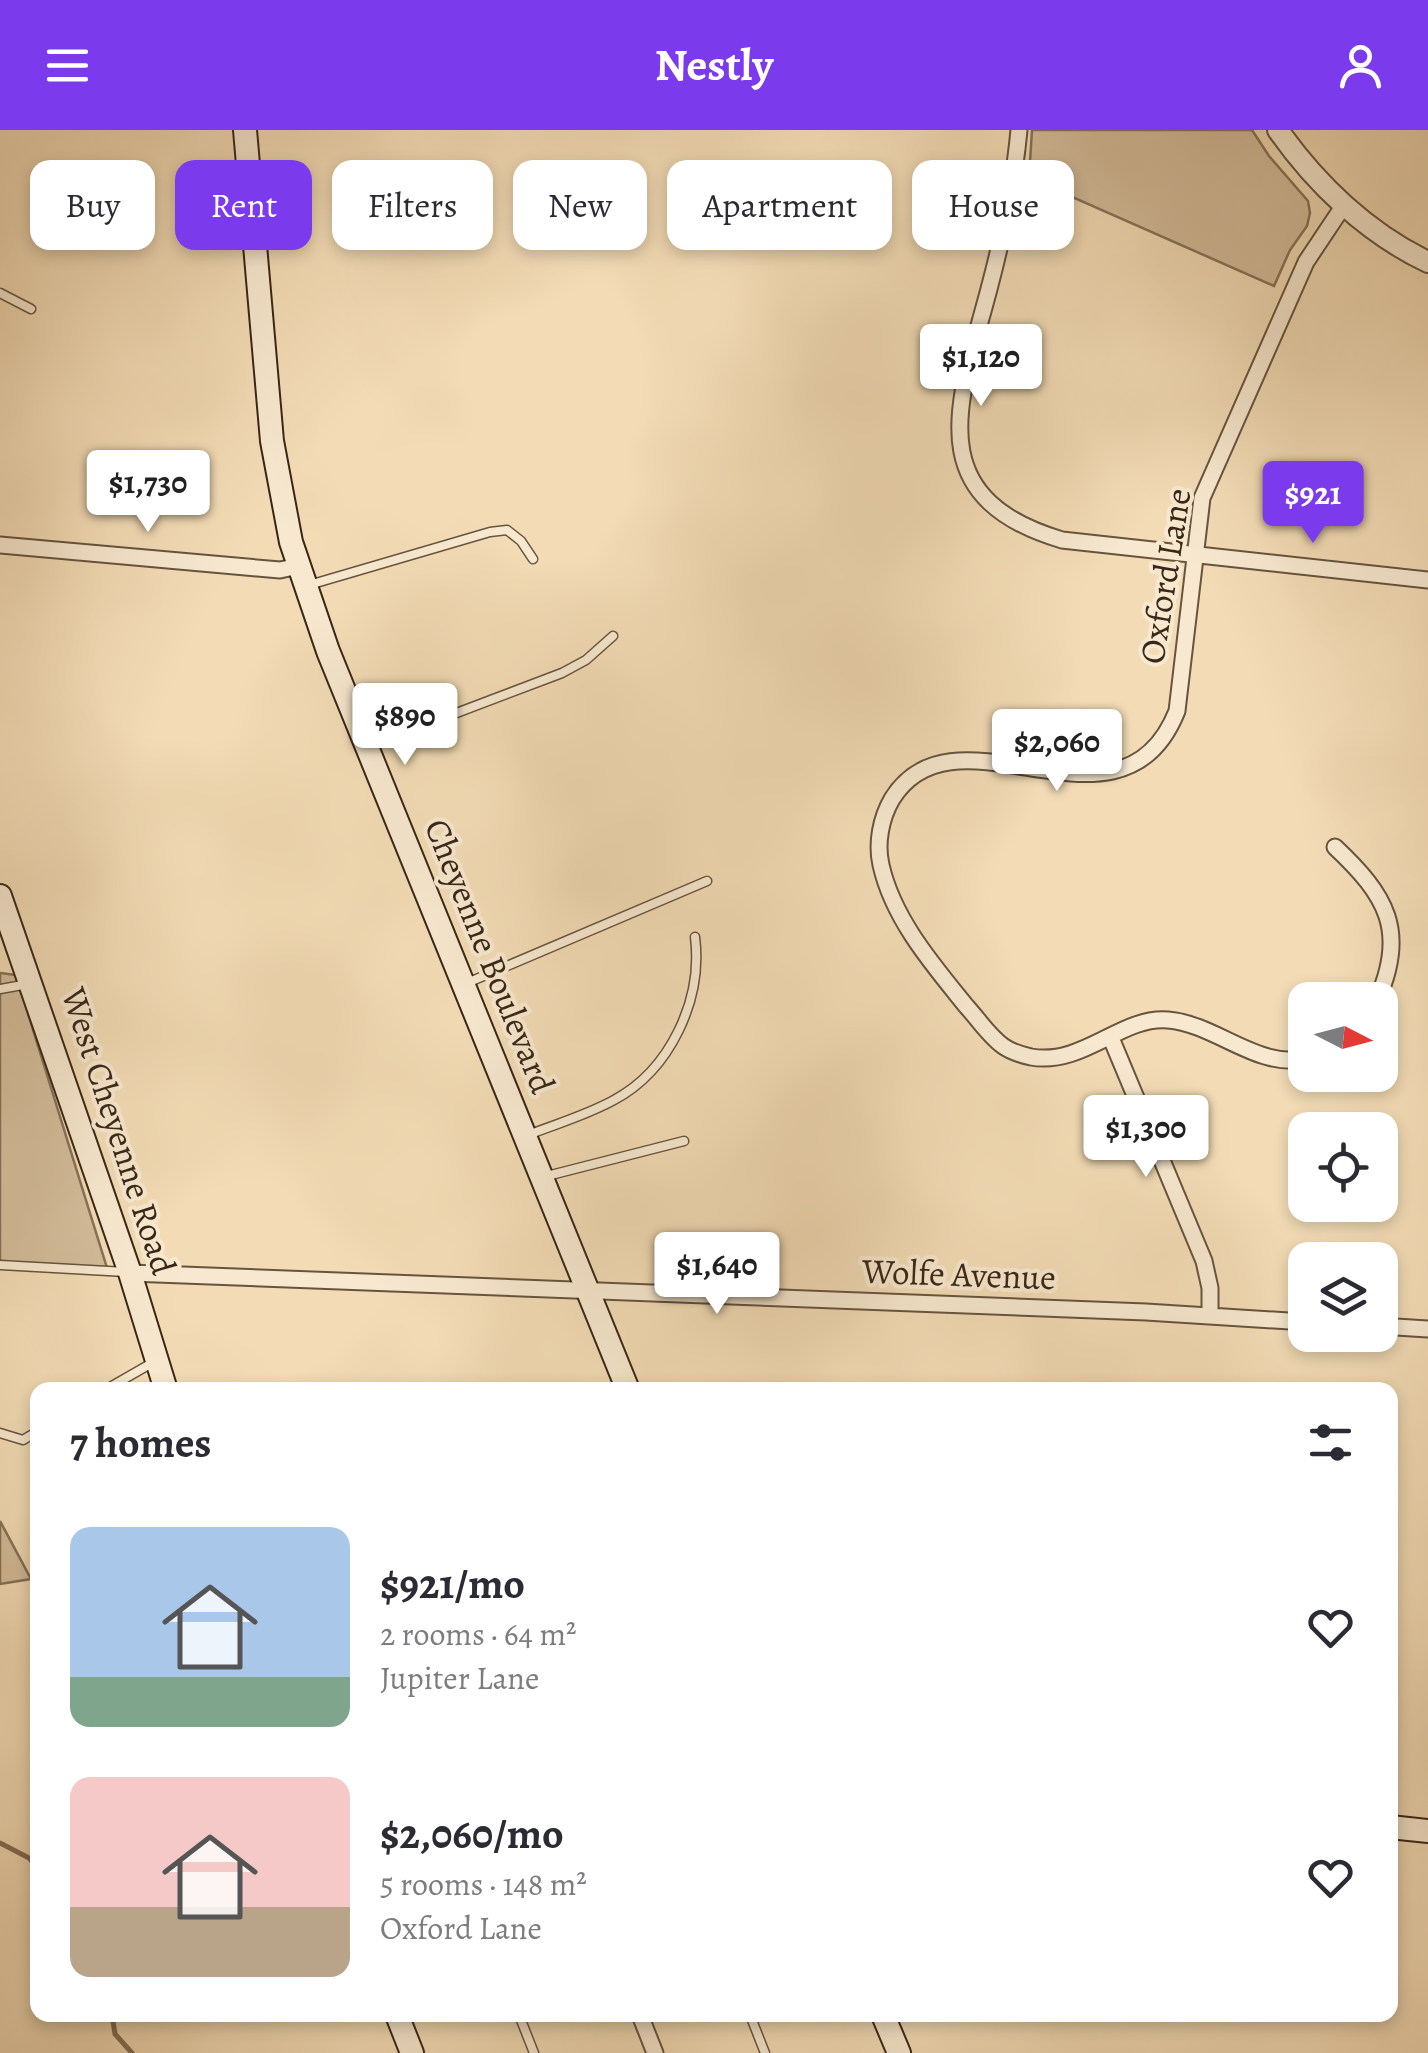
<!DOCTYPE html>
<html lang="en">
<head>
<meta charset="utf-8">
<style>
  :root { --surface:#fff; --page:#f2f2f3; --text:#2b2b33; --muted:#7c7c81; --accent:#7c3aed }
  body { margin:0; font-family:Alegreya,serif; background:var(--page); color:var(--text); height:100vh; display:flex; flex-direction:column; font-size:38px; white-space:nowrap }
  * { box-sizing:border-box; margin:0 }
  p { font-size:32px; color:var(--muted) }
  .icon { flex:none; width:55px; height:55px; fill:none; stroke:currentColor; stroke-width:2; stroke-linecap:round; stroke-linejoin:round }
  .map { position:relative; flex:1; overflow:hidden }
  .drawer { position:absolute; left:30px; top:1252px; width:1368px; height:640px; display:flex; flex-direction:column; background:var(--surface); border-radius:20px; box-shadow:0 5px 15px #0003 }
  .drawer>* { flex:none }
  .hud { position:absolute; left:30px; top:30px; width:1370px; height:90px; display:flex; gap:20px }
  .needle { width:65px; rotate:96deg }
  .controls { position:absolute; left:1288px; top:852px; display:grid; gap:20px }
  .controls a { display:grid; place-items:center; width:110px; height:110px; border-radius:20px; background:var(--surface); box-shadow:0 5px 15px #0003; font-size:50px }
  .price { position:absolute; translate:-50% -85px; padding:0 22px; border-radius:10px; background:#fff; color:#222; font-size:32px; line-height:65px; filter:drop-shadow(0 2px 5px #0008) }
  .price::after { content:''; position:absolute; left:50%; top:60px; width:30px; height:22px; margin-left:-15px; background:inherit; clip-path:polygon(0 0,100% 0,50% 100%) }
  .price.active { background:var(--accent); color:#fff }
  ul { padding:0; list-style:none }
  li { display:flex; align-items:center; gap:30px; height:250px; padding:0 40px }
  li span { display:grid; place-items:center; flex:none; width:280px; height:200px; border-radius:20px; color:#555 }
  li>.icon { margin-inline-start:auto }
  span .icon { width:120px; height:120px; fill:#fffc; stroke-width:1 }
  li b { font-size:42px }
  h2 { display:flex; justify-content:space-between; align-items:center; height:120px; padding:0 40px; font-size:42px }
  .pill { padding:0 35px; border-radius:20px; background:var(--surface); box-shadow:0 5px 15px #0003; font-size:35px; line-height:90px }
  .pill.active { background:var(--accent); color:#fff }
  header { display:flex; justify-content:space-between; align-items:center; height:130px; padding:0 40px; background:var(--accent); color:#fff; font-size:45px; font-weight:700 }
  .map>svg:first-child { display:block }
  .green { fill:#d3bc9a; stroke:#867258; stroke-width:2.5 }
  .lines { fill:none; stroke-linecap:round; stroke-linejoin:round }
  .stream { stroke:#826e55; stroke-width:5 }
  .service-casing { stroke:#67543e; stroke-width:11 }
  .minor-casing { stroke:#67543e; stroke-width:19 }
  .tertiary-casing { stroke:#67543e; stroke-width:24 }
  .secondary-casing { stroke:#392717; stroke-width:26 }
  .service { stroke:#f7e8cf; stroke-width:8 }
  .minor { stroke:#f7e8cf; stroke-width:15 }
  .tertiary { stroke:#f7e8cf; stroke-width:20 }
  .secondary { stroke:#f7e8cf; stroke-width:22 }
  .labels { text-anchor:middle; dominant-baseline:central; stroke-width:8; stroke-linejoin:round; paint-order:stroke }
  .street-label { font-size:35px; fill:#392717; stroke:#f7e8cf }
</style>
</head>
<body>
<header><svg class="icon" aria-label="menu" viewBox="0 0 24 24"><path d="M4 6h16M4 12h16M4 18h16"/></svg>Nestly<svg class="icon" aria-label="person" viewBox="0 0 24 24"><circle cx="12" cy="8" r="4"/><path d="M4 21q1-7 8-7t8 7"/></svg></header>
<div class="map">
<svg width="1428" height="1923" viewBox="0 0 1428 1923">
  <rect width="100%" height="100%" fill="#f2dbb5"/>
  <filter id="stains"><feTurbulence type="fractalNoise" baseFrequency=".002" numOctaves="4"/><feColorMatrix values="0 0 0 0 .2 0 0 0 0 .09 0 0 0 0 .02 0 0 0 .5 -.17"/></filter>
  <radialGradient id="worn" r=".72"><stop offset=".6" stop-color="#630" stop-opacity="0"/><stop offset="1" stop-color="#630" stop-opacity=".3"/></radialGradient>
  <path class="green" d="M 1032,0 L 1252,0 L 1269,26 L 1308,71 L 1310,83 L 1307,96 L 1290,120 L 1274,156 L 1029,48 Z
    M 0,843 L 16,845 L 107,1138 L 0,1132 Z
    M 0,1391 L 31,1449 L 0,1454 Z"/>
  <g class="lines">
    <path class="stream" d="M 0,1713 L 29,1728 L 38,1739
      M 112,1885 L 115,1904 L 132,1923"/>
    <g class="service-casing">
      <path id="service" d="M 0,163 L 31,179
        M 309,455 L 490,402 L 507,400 L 521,411 L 533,429
        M 372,615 L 562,543 L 586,530 L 613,506
        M 467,853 L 707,751
        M 0,859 L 28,854
        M 528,1005 C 556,994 587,985 614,970 C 670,940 703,870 695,807
        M 543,1047 L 684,1011
        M 0,1135 L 126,1142
        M 105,1260 L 152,1233
        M 0,1303 L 23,1310 L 38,1301
        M 519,1885 L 534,1923
        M 750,1885 L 765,1923"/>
    </g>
    <g class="minor-casing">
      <path id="minor" d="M 1019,0 C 1014,54 1003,106 989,159 C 960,269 917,367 1062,410 L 1428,450
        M 0,415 L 280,440 L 299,436
        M 1335,717 C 1386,765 1408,801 1377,870
        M 1111,908 L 1204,1131 L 1210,1158 L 1210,1186
        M 1305,929 C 1255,938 1216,894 1168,890 C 1121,886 1084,936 1031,927 C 1022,925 1010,921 1003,916 C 989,906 978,889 967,877 C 933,835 893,789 881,735 C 876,713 881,688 892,669 C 956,565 1121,722 1177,581 L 1202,368 L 1306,132 L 1344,75
        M 130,1143 L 1146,1182 L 1305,1192
        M 1380,1196 L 1428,1199
        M 640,1885 L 655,1923"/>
    </g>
    <g class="tertiary-casing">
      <path id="tertiary" d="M 1278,0 C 1316,54 1367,103 1428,132"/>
    </g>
    <g class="secondary-casing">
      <path id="secondary" d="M 245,0 L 272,311 L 291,412 L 328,521 L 628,1260
        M 0,766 L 130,1143 L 166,1260
        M 1390,1697 L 1428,1701
        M 397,1885 L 412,1923
        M 883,1885 L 899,1923"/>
    </g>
    <use href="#service" class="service"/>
    <use href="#minor" class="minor"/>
    <use href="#tertiary" class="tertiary"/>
    <use href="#secondary" class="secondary"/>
  </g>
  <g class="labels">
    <g class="street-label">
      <text transform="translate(1165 446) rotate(-81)">Oxford Lane</text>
      <text transform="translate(490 826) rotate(68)">Cheyenne Boulevard</text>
      <text transform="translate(119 1001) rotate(72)">West Cheyenne Road</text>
      <text transform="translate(959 1144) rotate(2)">Wolfe Avenue</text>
    </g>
  </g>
  <rect width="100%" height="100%" filter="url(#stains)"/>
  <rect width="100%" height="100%" fill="url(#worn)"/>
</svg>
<div class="controls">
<a><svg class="needle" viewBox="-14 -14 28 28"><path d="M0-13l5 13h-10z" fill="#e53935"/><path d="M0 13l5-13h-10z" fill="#7c7c81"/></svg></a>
<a><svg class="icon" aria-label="locate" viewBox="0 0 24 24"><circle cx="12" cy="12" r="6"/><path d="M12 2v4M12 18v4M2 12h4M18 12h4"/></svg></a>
<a><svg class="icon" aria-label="layers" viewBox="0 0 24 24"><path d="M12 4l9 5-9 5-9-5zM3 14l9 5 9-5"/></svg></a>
</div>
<b class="price" style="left:981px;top:279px">$1,120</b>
<b class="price" style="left:148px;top:405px">$1,730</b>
<b class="price active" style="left:1313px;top:416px">$921</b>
<b class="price" style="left:405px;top:638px">$890</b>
<b class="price" style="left:1057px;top:664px">$2,060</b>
<b class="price" style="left:1146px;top:1050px">$1,300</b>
<b class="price" style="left:717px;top:1187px">$1,640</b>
<div class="hud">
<a class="pill">Buy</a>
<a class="pill active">Rent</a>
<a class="pill">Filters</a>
<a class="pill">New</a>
<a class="pill">Apartment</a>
<a class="pill">House</a>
</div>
<section class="drawer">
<h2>7 homes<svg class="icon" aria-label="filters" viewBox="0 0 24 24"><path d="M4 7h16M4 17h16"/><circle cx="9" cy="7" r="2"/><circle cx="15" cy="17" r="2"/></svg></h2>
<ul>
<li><span style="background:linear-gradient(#a9c7e8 75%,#7fa58c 0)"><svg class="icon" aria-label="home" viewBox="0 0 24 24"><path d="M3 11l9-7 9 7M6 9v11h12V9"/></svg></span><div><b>$921/mo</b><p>2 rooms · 64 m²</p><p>Jupiter Lane</p></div><svg class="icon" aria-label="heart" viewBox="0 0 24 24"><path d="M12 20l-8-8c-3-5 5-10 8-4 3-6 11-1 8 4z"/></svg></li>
<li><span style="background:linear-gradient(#f6c9c9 65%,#b9a48a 0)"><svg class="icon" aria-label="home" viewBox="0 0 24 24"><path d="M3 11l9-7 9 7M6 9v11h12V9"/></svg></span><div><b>$2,060/mo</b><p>5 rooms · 148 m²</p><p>Oxford Lane</p></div><svg class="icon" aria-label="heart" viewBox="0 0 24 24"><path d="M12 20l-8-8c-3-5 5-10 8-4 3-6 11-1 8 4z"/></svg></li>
</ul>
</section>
</div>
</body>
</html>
